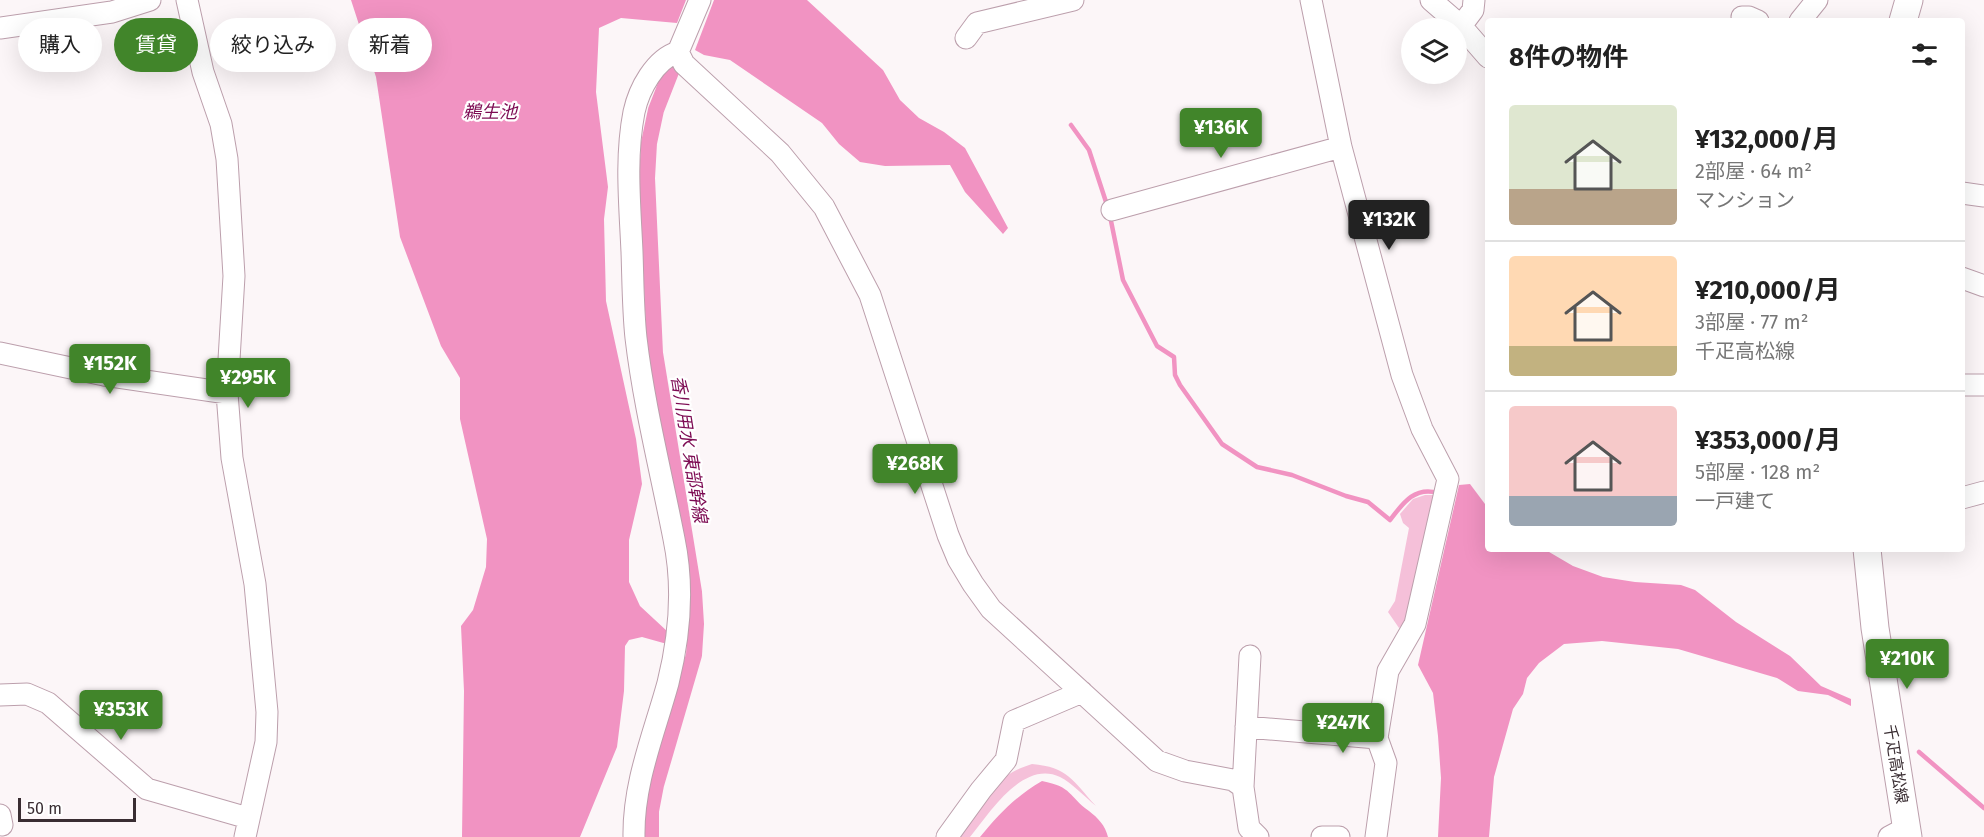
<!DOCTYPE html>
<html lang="ja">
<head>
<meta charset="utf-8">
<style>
  :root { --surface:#fff; --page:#f2f2f2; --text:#222; --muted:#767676; --line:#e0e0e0; --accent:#41852a }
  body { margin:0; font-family:"Fira Sans","Noto Sans JP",sans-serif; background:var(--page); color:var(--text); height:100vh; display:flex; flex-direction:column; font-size:22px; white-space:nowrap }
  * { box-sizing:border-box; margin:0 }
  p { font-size:20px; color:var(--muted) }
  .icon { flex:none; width:33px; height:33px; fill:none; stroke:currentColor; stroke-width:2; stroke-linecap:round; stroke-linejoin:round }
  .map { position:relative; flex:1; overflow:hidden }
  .side { position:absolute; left:1485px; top:18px; width:480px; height:534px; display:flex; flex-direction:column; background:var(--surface); border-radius:6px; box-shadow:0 6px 24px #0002 }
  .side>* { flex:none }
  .top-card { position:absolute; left:18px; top:18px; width:570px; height:54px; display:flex; gap:12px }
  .buttons { position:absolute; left:1401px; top:18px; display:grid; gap:12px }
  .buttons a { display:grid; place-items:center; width:66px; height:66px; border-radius:50%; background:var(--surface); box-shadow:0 6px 24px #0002; font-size:30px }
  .scale { position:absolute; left:18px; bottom:15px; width:118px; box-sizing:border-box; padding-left:6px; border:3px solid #392d32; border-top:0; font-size:16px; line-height:21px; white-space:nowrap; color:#392d32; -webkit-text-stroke:4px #fff; paint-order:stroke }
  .price { position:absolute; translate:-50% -51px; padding:0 14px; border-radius:6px; background:var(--accent); color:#fff; font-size:20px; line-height:39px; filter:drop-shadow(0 2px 3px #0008) }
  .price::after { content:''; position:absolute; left:50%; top:36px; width:18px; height:14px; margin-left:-9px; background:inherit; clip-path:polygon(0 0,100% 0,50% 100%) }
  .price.active { background:#222; color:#fff }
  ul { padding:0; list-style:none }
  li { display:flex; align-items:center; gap:18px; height:150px; padding:0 24px }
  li+li { border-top:2px solid var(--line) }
  li span { display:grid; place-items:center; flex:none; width:168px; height:120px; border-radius:6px; color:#555 }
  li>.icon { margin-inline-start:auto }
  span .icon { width:72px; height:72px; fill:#fffc; stroke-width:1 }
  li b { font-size:26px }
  h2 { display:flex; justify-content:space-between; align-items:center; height:72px; padding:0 24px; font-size:26px }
  .chip { padding:0 21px; border-radius:27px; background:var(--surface); box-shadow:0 6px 24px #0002; font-size:21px; line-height:54px }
  .chip.active { background:var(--accent); color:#fff }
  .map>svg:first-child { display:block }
  .green { fill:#f5c0d9 }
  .water { fill:#f193c2 }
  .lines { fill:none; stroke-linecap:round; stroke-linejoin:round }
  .stream { stroke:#f193c2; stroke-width:4.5 }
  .canal { stroke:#f193c2; stroke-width:16 }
  .minor-casing { stroke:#bc9fac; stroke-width:23 }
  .major-casing { stroke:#bc9fac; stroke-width:29 }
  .minor { stroke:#fff; stroke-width:21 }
  .major { stroke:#fff; stroke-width:27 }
  .labels { text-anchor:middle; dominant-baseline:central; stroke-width:4.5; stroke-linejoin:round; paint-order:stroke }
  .street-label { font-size:16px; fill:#392d32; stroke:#fff }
  .water-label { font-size:18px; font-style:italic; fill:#7d0b53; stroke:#fff }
</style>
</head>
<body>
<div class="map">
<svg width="1984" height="837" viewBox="0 0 1984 837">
  <rect width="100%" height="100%" fill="#fcf6f8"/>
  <path class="green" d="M 1425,495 L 1436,495 L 1408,621 L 1399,628 L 1388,612 L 1395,601 L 1409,528 L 1403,523 L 1400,514 L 1413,499 Z
    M 1032,764 C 1068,767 1073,781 1096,806 C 1085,797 1072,783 1060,777 C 1023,759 989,814 970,837 L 956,837 C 979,805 992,776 1032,764 Z"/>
  <path class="water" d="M 351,0 L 686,0 L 677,23 L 621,18 L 599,28 L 596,92 L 608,187 L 604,219 L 606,301 L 636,439 L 642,484 L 629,540 L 629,582 L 640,606 L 668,632 L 667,644 L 642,637 L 629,640 L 625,646 L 624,691 L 617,747 L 580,837 L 462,837 L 464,691 L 461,626 L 473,610 L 486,567 L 487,539 L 460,419 L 460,378 L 441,346 L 400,237 L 376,77 Z
    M 714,0 L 807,0 L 883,70 L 900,100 L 919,118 L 944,132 L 965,148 L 1008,228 L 1003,234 L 965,192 L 950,165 L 885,166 L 860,162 L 839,144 L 822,123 L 730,60 L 704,55 L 695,50 Z
    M 1470,484 L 1488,508 L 1488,549 L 1544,549 L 1573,566 L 1603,577 L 1635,582 L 1681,585 L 1695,590 L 1736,622 L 1790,656 L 1821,686 L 1851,699 L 1851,706 L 1828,695 L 1798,691 L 1777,678 L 1678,649 L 1602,641 L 1564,644 L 1539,663 L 1527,678 L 1523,694 L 1513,709 L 1494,777 L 1489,837 L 1438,837 L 1441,778 L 1438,736 L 1433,693 L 1418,665 L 1459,485 Z
    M 1042,781 C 1073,787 1068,796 1089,811 C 1098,818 1105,825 1108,837 L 980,837 C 999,814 1016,796 1042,781 Z"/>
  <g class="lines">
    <path class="stream" d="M 1071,125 L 1089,150 L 1107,205
      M 1110,216 L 1123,280 L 1157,346 L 1174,357 L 1175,375 L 1180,385 L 1222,444 L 1257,467 L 1292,475 L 1346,496 L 1368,502 L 1390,520 C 1403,503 1415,486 1438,493
      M 1919,752 L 1984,808"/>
    <path class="canal" d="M 651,837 L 651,811 L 656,785 L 694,655 L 696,624 L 694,592 L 655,353 L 647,178 L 649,143 L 656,110 L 674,64"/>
    <g class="minor-casing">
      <path id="minor" d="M 187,0 L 203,72 L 221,124 L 227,159 L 234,276 L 227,393 L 232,458 L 255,584 L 267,712 L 266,742 L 245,837
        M 1311,0 L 1341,147 L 1402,375 L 1422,429 L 1448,479 L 1415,624 L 1388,671 L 1377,738
        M 1431,0 L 1461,26 L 1488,57
        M 1742,17 L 1749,17 L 1758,21
        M 1800,21 L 1817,0
        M 1461,26 L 1473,10 L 1474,0
        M 0,28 L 112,12 L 150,0
        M 966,38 L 977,23 L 1073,0
        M 678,52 L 684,64 L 780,153 L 824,207 L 870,295 L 948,535 L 958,559 L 973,584 L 991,609 L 1157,761 L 1185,771 L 1233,780 L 1243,787 L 1249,828 L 1258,837
        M 1962,193 L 1984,196
        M 1112,210 L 1341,147
        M 1962,278 L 1984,286
        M 0,353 L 104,375 L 227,393
        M 1962,385 L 1984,385
        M 1962,498 L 1984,492
        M 0,695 L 27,694 L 48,703 L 147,789 L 248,818
        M 1246,727 L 1377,738 L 1386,763 L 1376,837
        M 1243,787 L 1250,656
        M 0,815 L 2,825
        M 634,837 C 633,783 654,734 668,683 C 680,635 684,587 674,539 C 661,472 644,406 636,338 C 633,310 633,280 632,252 C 630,206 625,158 634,112 C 639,89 655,59 678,52 L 700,0
        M 947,837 L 981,790 L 1006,760 L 1014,721 L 1082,692
        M 1322,837 L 1339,837
        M 1889,837 L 1906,828"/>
    </g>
    <g class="major-casing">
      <path id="major" d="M 1903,21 L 1909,0
        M 1867,549 L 1875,628 L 1908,837"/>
    </g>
    <use href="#minor" class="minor"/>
    <use href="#major" class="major"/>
  </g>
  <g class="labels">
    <g class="street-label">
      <text transform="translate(1896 764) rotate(81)">千疋高松線</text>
    </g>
    <g class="water-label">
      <text x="490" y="112">鵜生池</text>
      <text transform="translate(689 449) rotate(81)">香川用水 東部幹線</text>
    </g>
  </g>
</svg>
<div class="buttons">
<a><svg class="icon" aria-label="layers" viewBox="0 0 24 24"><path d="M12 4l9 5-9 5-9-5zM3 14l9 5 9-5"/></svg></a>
</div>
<div class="scale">50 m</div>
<b class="price" style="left:1221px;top:159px">¥136K</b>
<b class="price active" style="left:1389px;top:251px">¥132K</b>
<b class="price" style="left:110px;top:395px">¥152K</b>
<b class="price" style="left:248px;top:409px">¥295K</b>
<b class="price" style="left:915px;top:495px">¥268K</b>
<b class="price" style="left:1907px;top:690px">¥210K</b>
<b class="price" style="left:121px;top:741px">¥353K</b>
<b class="price" style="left:1343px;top:754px">¥247K</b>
<div class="top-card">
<a class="chip">購入</a>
<a class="chip active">賃貸</a>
<a class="chip">絞り込み</a>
<a class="chip">新着</a>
</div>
<section class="side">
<h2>8件の物件<svg class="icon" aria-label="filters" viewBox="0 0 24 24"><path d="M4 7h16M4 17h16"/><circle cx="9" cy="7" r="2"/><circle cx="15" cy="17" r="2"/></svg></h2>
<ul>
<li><span style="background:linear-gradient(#dfe7d0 70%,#b9a48a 0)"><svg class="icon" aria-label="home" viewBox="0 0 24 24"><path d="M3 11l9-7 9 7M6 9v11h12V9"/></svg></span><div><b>¥132,000/月</b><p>2部屋 · 64 m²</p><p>マンション</p></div></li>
<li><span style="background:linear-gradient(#ffd9b3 75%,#c2b280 0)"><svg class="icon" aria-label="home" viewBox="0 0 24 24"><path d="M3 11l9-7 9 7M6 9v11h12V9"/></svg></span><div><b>¥210,000/月</b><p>3部屋 · 77 m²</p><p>千疋高松線</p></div></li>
<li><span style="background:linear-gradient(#f6c9c9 75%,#9aa5b1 0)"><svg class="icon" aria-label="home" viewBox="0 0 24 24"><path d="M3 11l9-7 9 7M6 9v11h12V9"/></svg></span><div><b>¥353,000/月</b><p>5部屋 · 128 m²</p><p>一戸建て</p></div></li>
</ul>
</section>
</div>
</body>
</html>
